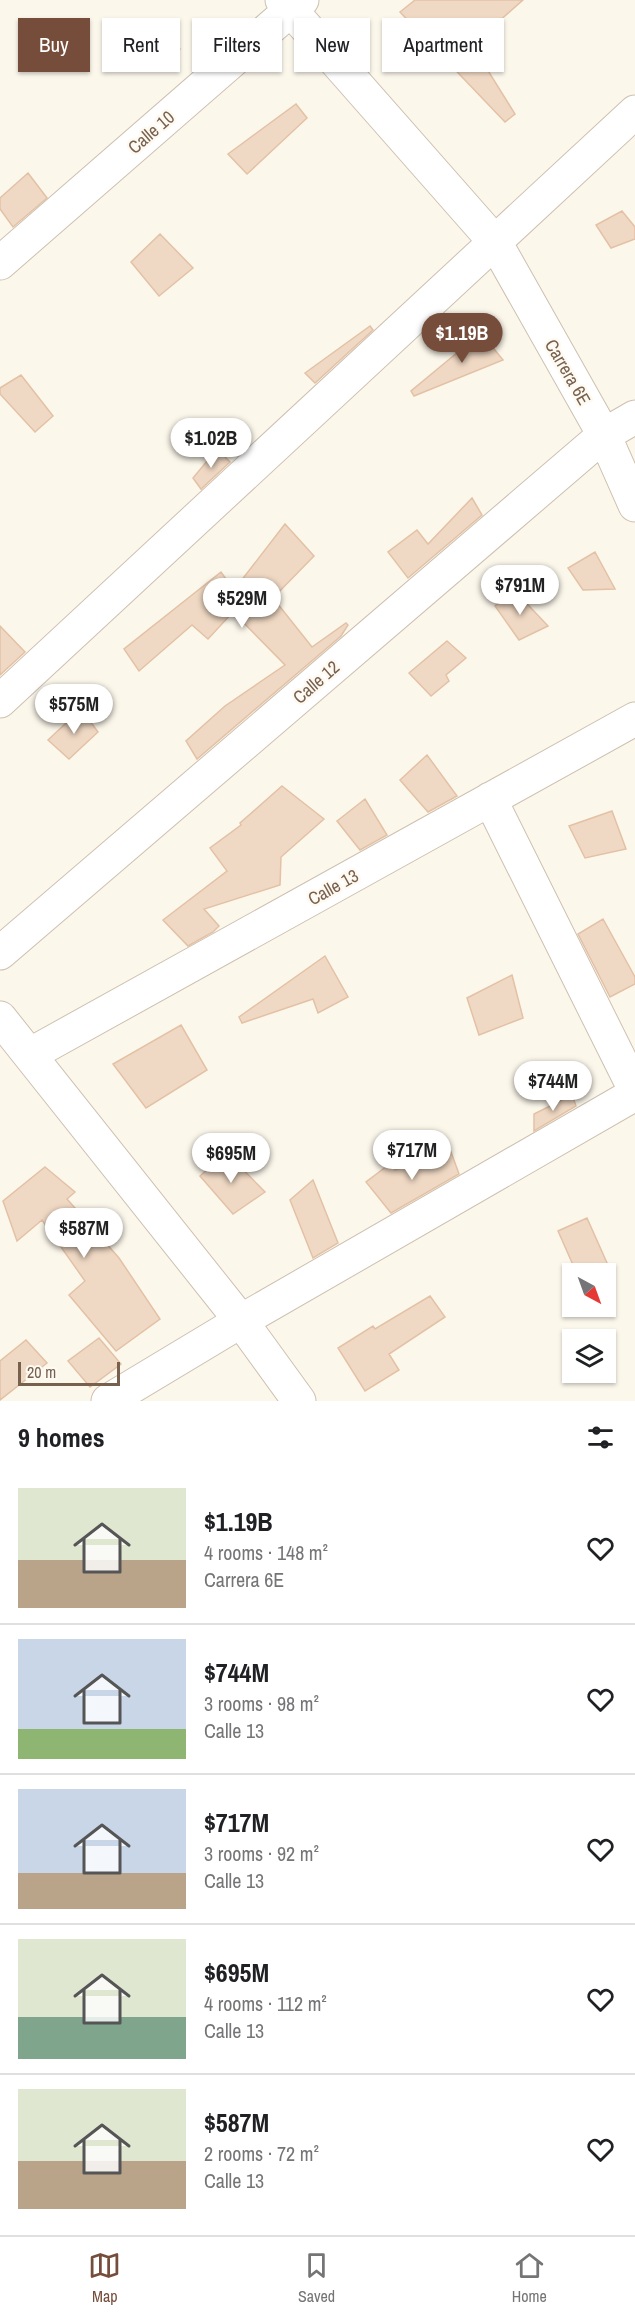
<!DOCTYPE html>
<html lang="en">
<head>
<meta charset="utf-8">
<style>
  :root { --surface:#fff; --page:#f2f2f2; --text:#202124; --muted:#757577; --line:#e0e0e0; --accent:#764c3b }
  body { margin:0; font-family:"Archivo Narrow",sans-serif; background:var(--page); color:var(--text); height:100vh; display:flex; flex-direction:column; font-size:22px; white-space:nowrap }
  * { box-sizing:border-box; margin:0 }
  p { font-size:20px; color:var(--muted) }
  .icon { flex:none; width:33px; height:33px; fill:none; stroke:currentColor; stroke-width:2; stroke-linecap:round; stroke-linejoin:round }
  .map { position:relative; height:1401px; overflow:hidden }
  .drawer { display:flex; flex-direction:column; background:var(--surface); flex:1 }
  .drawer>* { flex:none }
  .top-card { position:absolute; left:18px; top:18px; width:600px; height:54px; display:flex; gap:12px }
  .needle { width:39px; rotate:139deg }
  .fabs { position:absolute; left:562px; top:1263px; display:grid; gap:12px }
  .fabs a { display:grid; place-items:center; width:54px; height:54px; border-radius:0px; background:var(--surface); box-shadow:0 2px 4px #0004; font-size:30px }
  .scale { position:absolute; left:18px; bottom:15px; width:102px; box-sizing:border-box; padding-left:6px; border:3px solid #77604e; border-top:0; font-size:16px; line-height:21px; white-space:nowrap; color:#77604e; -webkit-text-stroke:4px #fefaf2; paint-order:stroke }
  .price { position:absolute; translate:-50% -51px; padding:0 14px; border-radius:21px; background:#fff; color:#222; font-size:20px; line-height:39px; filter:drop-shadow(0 2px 3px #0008) }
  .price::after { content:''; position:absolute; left:50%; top:36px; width:18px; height:14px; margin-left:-9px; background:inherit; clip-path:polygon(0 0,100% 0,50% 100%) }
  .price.selected { background:var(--accent); color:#fff }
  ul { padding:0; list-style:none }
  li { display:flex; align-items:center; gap:18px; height:150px; padding:0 18px }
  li+li { border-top:2px solid var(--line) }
  li span { display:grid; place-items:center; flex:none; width:168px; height:120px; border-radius:0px; color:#555 }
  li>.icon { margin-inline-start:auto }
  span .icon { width:72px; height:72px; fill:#fffc; stroke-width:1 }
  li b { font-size:26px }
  h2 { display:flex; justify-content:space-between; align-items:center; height:72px; padding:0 18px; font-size:26px }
  .tag { padding:0 21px; border-radius:0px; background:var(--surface); box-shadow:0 2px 4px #0004; font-size:21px; line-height:54px }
  .tag.selected { background:var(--accent); color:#fff }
  .dock { display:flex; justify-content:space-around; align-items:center; height:84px; border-top:2px solid var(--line); background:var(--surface); font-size:16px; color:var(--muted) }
  .dock a { display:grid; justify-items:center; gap:3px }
  .dock .selected { color:var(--accent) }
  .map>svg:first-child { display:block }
  .building { fill:#f0d9c4; stroke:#e3c1a5; stroke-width:1.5 }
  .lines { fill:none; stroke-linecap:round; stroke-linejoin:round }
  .minor-casing { stroke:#cec0b0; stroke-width:35 }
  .minor { stroke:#fff; stroke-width:33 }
  .labels { text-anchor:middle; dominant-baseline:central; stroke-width:5; stroke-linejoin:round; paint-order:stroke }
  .street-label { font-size:18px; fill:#77604e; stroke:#fefaf2 }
</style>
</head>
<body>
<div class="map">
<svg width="635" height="1401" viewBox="0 0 635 1401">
  <rect width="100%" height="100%" fill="#fcf7eb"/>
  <path class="building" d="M 415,0 L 523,0 L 472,45 L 515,114 L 505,122 L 400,12 Z
    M 161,28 L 180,49 L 164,71 L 140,54 Z
    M 296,104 L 307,118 L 247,174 L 228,154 Z
    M 28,173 L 47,198 L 13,227 L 0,209 L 0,198 Z
    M 622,211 L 635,227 L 635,239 L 611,248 L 596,225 Z
    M 160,234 L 193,268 L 159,296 L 131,262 Z
    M 370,326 L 373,330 L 315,383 L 305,373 Z
    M 481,333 L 503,360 L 414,396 L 411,391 Z
    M 21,375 L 53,416 L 35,432 L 0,394 L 0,388 Z
    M 217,449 L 230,462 L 201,489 L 193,478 Z
    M 472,498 L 482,515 L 408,578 L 388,552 L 417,530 L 428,544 Z
    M 285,524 L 314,556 L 273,598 L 312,647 L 346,623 L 348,625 L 341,636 L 197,759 L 186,741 L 225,706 L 285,665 L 233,612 L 208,639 L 192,625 L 139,671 L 124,649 L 221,572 L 234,590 Z
    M 595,552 L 615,589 L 583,590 L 568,568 Z
    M 514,590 L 548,626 L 519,640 L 495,606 Z
    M 0,626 L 25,652 L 0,675 Z
    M 447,641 L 466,658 L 446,675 L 449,681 L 431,696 L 409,673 Z
    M 81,709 L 98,732 L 69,759 L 48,740 Z
    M 427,755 L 457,796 L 428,812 L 400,780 Z
    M 282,786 L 324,819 L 281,857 L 280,885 L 204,909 L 219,926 L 213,932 L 188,946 L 163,920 L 227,871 L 210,848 L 241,825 L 240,823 Z
    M 365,799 L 387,835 L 360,850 L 337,821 Z
    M 612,811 L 626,849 L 585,858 L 569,826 Z
    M 603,919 L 635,977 L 635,984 L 610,997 L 578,934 Z
    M 325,956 L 348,997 L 318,1013 L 313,999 L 242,1023 L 239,1017 Z
    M 512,975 L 523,1018 L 479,1035 L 467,998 Z
    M 181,1025 L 207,1070 L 146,1108 L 113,1064 Z
    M 572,1095 L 576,1106 L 534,1131 L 534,1114 Z
    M 226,1152 L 265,1192 L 233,1214 L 200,1176 Z
    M 451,1152 L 459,1174 L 391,1213 L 366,1182 L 391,1163 L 395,1170 Z
    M 45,1167 L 75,1192 L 67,1199 L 119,1258 L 160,1319 L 116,1351 L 69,1295 L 85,1281 L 42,1220 L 17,1241 L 3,1201 Z
    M 313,1180 L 338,1243 L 313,1258 L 290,1200 Z
    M 587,1218 L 607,1263 L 583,1274 L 577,1274 L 558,1231 Z
    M 430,1296 L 445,1317 L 389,1354 L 399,1370 L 365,1391 L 338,1348 L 373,1326 L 375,1329 Z
    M 99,1338 L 121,1364 L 90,1387 L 68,1361 Z
    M 26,1340 L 47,1363 L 0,1400 L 0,1361 Z"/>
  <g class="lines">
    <g class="minor-casing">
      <path id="minor" d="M 282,0 L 495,242 L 604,435 L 635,505
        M 0,263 L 302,0
        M 0,701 L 635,112
        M 490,799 L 635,1090
        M 0,953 L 604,435 L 635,417
        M 0,1018 L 241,1321 L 299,1401
        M 31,1054 L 635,719
        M 108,1401 L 241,1321 L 635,1094"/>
    </g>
    <use href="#minor" class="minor"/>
  </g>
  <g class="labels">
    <g class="street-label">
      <text transform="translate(151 132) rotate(-41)">Calle 10</text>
      <text transform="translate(568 372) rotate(60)">Carrera 6E</text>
      <text transform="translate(316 682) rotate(-41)">Calle 12</text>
      <text transform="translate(333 887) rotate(-29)">Calle 13</text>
    </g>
  </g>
</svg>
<div class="fabs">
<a><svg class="needle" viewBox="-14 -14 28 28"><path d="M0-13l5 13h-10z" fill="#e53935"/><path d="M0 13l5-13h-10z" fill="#757577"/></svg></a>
<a><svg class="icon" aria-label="layers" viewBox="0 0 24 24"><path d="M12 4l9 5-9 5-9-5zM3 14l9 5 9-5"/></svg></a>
</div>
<div class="scale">20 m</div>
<b class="price selected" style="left:462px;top:364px">$1.19B</b>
<b class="price" style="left:211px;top:469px">$1.02B</b>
<b class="price" style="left:520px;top:616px">$791M</b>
<b class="price" style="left:242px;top:629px">$529M</b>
<b class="price" style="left:74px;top:735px">$575M</b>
<b class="price" style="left:553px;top:1112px">$744M</b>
<b class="price" style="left:412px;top:1181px">$717M</b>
<b class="price" style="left:231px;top:1184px">$695M</b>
<b class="price" style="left:84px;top:1259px">$587M</b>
<div class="top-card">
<a class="tag selected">Buy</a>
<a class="tag">Rent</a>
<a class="tag">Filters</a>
<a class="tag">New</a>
<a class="tag">Apartment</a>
</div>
</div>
<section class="drawer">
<h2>9 homes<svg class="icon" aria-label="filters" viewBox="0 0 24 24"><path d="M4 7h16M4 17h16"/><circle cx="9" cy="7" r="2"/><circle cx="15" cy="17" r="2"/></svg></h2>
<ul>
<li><span style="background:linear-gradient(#dfe7d0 60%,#b9a48a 0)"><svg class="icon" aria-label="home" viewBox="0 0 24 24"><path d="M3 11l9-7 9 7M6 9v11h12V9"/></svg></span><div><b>$1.19B</b><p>4 rooms · 148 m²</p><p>Carrera 6E</p></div><svg class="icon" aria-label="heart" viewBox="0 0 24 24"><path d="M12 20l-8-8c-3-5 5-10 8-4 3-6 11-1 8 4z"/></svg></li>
<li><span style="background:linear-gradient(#c9d6e8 75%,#8fb573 0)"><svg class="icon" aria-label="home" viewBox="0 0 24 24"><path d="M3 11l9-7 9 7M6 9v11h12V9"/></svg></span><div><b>$744M</b><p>3 rooms · 98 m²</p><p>Calle 13</p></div><svg class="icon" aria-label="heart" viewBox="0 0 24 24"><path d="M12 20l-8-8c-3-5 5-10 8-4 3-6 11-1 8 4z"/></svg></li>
<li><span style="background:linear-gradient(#c9d6e8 70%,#b9a48a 0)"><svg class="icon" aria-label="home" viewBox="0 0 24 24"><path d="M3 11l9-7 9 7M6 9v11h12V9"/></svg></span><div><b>$717M</b><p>3 rooms · 92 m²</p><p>Calle 13</p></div><svg class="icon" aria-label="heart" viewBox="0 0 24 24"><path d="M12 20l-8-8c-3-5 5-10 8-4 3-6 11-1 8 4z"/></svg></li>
<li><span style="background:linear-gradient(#dfe7d0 65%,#7fa58c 0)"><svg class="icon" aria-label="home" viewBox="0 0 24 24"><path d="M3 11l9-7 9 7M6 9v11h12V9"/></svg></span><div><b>$695M</b><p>4 rooms · 112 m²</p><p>Calle 13</p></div><svg class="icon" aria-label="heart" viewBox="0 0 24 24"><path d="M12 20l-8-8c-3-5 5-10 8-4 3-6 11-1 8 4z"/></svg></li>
<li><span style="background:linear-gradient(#dfe7d0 60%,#b9a48a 0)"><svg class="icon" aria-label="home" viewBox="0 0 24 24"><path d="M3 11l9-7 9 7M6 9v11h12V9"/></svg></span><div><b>$587M</b><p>2 rooms · 72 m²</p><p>Calle 13</p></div><svg class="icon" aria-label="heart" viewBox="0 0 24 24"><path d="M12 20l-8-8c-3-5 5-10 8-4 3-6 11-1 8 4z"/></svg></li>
</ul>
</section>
<nav class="dock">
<a class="selected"><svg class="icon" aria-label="map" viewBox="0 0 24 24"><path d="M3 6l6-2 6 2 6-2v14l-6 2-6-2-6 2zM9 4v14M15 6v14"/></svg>Map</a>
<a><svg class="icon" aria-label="saved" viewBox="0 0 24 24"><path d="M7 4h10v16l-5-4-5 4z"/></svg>Saved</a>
<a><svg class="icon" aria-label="home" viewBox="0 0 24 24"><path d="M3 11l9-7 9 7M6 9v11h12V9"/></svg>Home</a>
</nav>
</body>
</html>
